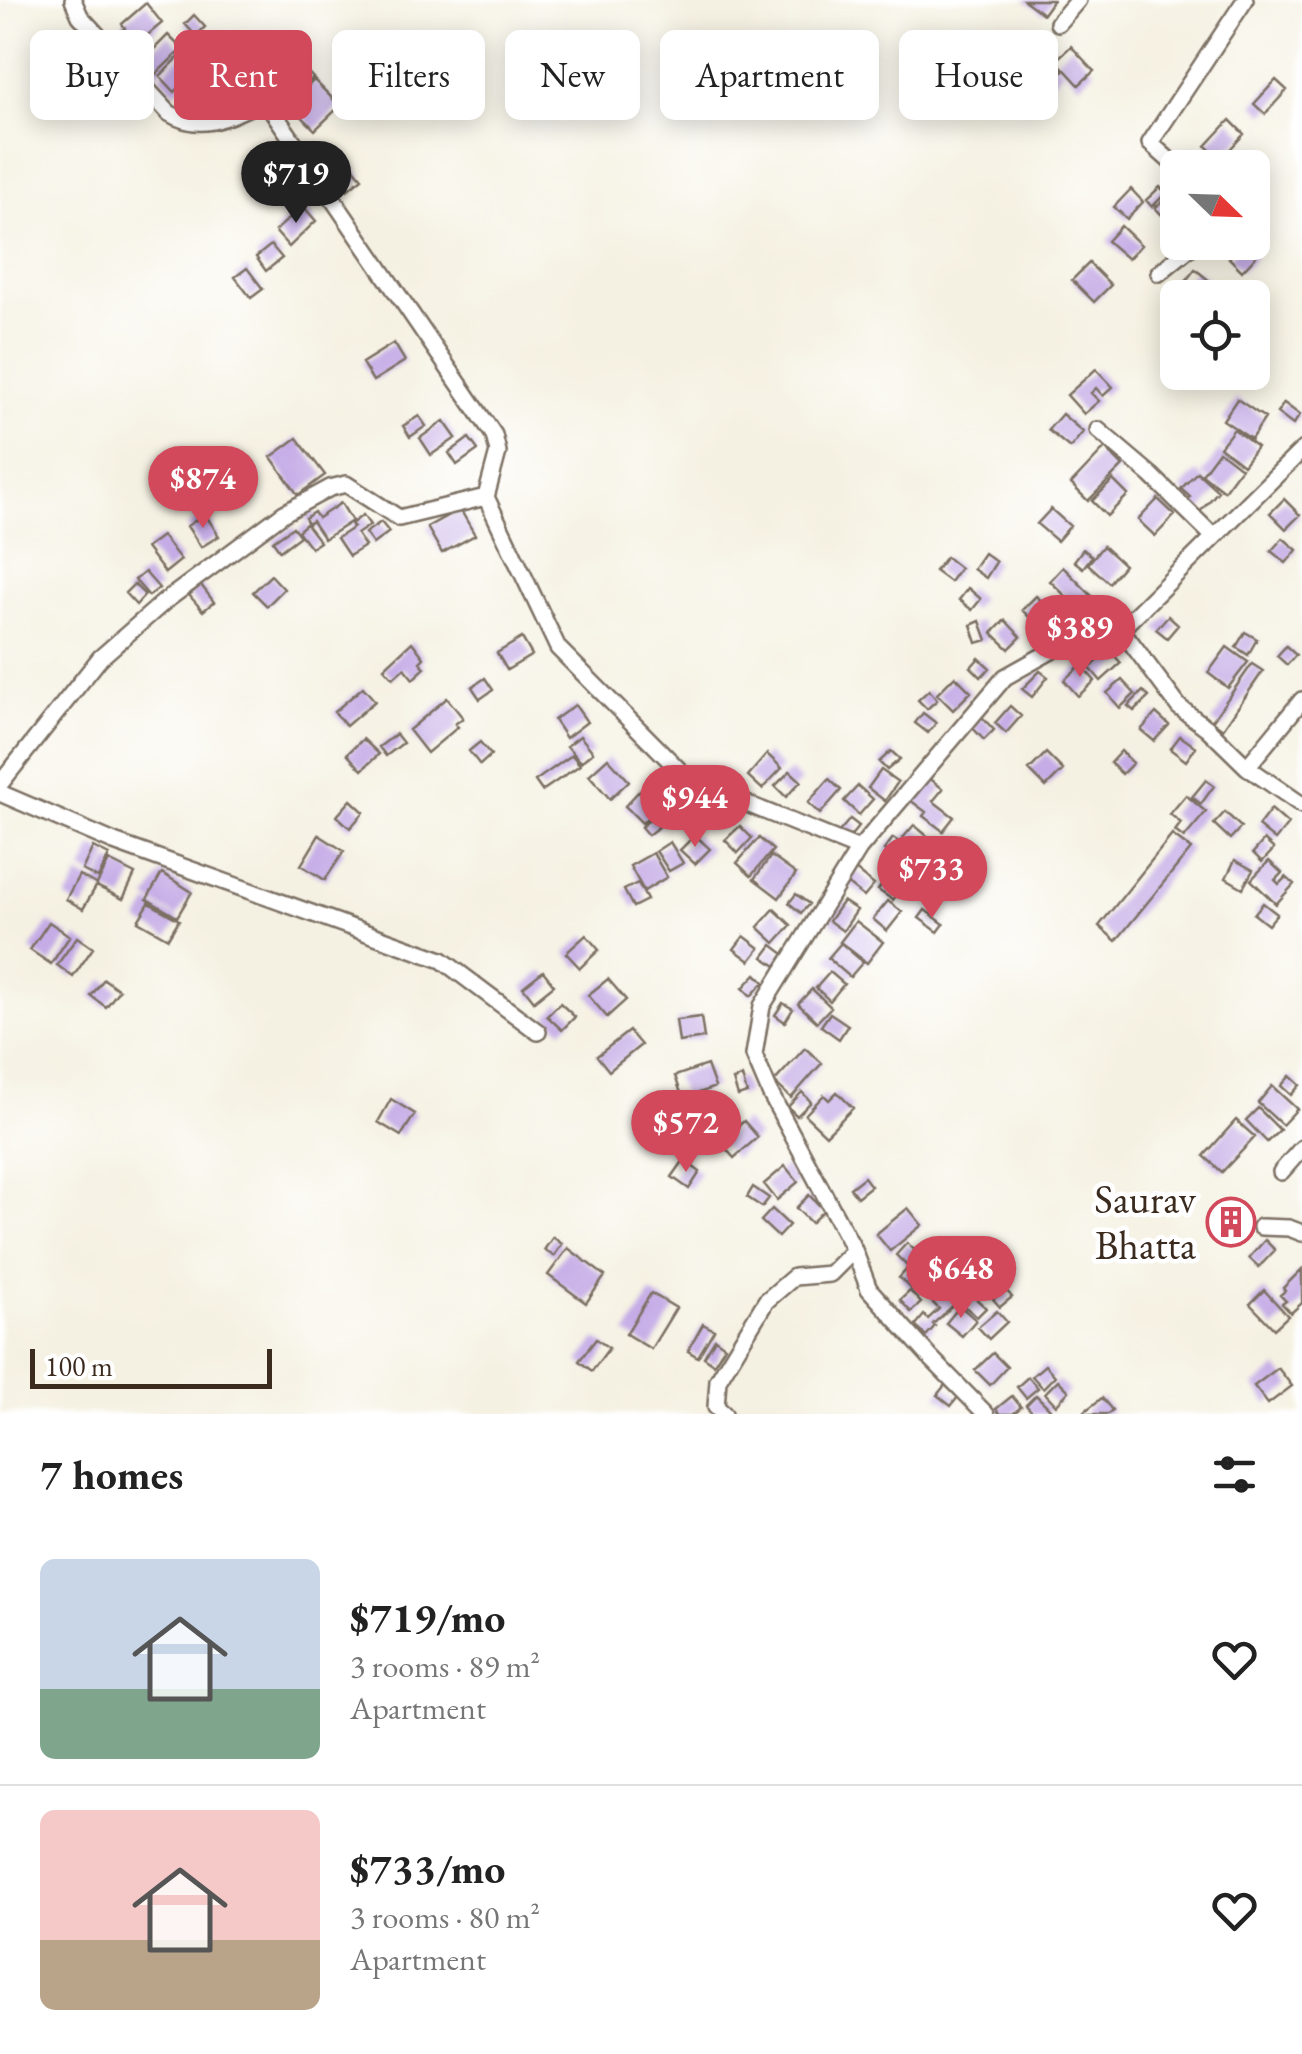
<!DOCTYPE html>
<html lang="en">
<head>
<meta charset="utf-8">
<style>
  :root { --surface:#fff; --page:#f6f6f6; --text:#222; --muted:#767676; --line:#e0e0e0; --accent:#d1495b }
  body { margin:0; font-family:"EB Garamond",serif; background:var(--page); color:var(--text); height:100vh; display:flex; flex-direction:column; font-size:38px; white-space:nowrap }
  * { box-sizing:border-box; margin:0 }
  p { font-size:32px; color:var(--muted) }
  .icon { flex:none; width:55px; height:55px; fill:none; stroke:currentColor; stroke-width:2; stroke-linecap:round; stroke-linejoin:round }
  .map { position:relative; height:1414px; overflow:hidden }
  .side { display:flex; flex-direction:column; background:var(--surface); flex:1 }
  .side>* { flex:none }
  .top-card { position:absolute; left:30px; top:30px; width:1242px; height:90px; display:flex; gap:20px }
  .needle { width:65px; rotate:113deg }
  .controls { position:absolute; left:1160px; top:150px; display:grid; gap:20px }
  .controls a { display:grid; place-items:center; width:110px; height:110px; border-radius:15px; background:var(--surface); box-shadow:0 5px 25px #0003; font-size:50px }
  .scale { position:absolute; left:30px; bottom:25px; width:242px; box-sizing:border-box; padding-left:10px; border:5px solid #3b2a1e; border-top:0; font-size:28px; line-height:35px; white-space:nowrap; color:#3b2a1e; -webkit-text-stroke:8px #fff; paint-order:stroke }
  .price { position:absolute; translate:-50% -85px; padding:0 22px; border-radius:35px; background:var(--accent); color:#fff; font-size:32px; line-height:65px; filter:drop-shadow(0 2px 5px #0008) }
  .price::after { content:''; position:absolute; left:50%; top:60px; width:30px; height:22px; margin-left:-15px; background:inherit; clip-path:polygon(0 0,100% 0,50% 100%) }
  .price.selected { background:#222; color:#fff }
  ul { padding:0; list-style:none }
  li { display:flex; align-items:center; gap:30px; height:250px; padding:0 40px }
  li+li { border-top:2px solid var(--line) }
  li span { display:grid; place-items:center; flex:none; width:280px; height:200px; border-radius:15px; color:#555 }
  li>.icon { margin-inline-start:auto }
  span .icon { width:120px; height:120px; fill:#fffc; stroke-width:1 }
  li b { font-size:42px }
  h2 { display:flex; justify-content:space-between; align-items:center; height:120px; padding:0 40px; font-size:42px }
  .chip { padding:0 35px; border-radius:15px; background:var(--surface); box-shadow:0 5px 25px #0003; font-size:35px; line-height:90px }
  .chip.selected { background:var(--accent); color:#fff }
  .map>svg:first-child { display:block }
  .building { fill:#c5ace6 }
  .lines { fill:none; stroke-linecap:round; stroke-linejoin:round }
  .minor-casing { stroke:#7c7063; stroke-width:20 }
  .minor { stroke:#fff; stroke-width:15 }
  .labels { text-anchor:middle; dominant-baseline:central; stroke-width:9; stroke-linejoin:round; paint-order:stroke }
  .poi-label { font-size:40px; fill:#3b2a1e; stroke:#fff; text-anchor:end }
</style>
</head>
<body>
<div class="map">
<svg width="1302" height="1414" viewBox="0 0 1302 1414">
  <rect width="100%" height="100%" fill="#fff"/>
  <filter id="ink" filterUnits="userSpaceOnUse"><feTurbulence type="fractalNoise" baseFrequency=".01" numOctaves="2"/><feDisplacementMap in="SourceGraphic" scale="20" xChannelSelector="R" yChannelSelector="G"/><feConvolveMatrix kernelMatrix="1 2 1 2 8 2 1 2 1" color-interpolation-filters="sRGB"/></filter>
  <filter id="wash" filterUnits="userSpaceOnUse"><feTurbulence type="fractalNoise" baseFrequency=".0048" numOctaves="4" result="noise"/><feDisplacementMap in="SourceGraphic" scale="40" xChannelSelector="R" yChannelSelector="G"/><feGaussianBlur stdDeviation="2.25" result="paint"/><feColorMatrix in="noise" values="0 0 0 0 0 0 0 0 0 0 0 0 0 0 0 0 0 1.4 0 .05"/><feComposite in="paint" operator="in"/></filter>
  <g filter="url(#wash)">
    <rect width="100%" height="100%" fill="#f5f1e2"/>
    <g id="blocks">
      <path class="building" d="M 1024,0 L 1053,0 L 1043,14 Z
        M 146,3 L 162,23 L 138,43 L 131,34 L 123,40 L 118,34 L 125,28 L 122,24 Z
        M 194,15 L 205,27 L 196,36 L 185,24 Z
        M 168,35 L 182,49 L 156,74 L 143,60 Z
        M 1071,46 L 1094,71 L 1079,85 L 1056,60 Z
        M 187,49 L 203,64 L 175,92 L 160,76 Z
        M 1053,60 L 1063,71 L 1043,92 L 1031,80 Z
        M 299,63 L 313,78 L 291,97 L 278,82 Z
        M 212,71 L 229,86 L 219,98 L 202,83 Z
        M 314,80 L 340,106 L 315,130 L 290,104 Z
        M 1276,80 L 1287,90 L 1265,114 L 1254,104 Z
        M 1230,120 L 1244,134 L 1220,160 L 1206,146 Z
        M 339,151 L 362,178 L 347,190 L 324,164 Z
        M 1193,152 L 1210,168 L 1187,168 L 1183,164 Z
        M 1160,187 L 1166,193 L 1152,207 L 1146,200 Z
        M 1131,189 L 1143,202 L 1127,219 L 1114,207 Z
        M 1171,193 L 1178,203 L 1163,216 L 1155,208 Z
        M 303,206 L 316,221 L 289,247 L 275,231 Z
        M 1121,226 L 1141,245 L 1128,259 L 1107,241 Z
        M 1243,243 L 1256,256 L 1242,271 L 1229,258 Z
        M 271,245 L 282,258 L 266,271 L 256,257 Z
        M 1089,263 L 1111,285 L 1094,302 L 1072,280 Z
        M 247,268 L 263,289 L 251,298 L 235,277 Z
        M 1195,269 L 1222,291 L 1217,298 L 1197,298 L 1182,286 Z
        M 394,343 L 405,361 L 373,381 L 362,363 Z
        M 1096,369 L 1113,387 L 1103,396 L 1096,388 L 1091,393 L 1099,401 L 1084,414 L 1067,395 Z
        M 1237,399 L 1265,418 L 1251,439 L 1223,420 Z
        M 1284,403 L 1300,415 L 1293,425 L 1277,413 Z
        M 1062,414 L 1083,432 L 1070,448 L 1048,430 Z
        M 419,416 L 426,426 L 410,437 L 403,426 Z
        M 444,421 L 456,438 L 431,455 L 420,438 Z
        M 1234,429 L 1257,447 L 1243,465 L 1220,447 Z
        M 297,438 L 325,475 L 298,495 L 271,457 Z
        M 469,438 L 478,450 L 457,465 L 449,453 Z
        M 1105,448 L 1123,466 L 1088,501 L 1071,484 Z
        M 1219,451 L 1241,468 L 1224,491 L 1202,474 Z
        M 1197,472 L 1218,491 L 1199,513 L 1186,501 L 1190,497 L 1181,489 Z
        M 1113,480 L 1128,495 L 1107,516 L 1092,501 Z
        M 1158,499 L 1175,515 L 1155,536 L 1138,520 Z
        M 1284,499 L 1300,515 L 1286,529 L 1270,513 Z
        M 341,503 L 352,521 L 324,539 L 312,521 L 308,524 L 305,518 L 314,512 L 318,518 Z
        M 460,509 L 475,535 L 442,553 L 427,527 Z
        M 1051,509 L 1070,526 L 1057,541 L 1037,524 Z
        M 205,514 L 219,536 L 201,547 L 187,526 Z
        M 363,515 L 370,525 L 357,534 L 365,546 L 349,556 L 337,538 L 354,527 L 351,524 Z
        M 381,522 L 389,532 L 373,544 L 365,533 Z
        M 306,524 L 320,542 L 311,548 L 298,531 Z
        M 293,527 L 300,536 L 280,551 L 273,541 Z
        M 162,536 L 181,560 L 165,573 L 146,548 Z
        M 1283,538 L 1297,550 L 1286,563 L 1271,551 Z
        M 1103,546 L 1124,565 L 1109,583 L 1088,564 Z
        M 1083,549 L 1092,556 L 1083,568 L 1074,561 Z
        M 984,553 L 996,562 L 986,578 L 973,569 Z
        M 946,557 L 960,568 L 950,582 L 935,571 Z
        M 1063,567 L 1093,597 L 1080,610 L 1050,581 Z
        M 145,572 L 159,588 L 149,596 L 135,580 Z
        M 271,575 L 284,589 L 267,606 L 253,592 Z
        M 134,584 L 145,595 L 136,605 L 125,593 Z
        M 201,585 L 214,602 L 203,611 L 189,595 Z
        M 968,588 L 981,599 L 972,610 L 959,600 Z
        M 1036,596 L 1046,605 L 1032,620 L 1022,610 Z
        M 1168,616 L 1178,625 L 1167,638 L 1156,629 Z
        M 1005,620 L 1021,637 L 1009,649 L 992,633 Z
        M 980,621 L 987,640 L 977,643 L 971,625 Z
        M 1245,632 L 1257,639 L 1248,655 L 1236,647 Z
        M 522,638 L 532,655 L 507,670 L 497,653 Z
        M 412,642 L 424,658 L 420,662 L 425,668 L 413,679 L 404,668 L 393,678 L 384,668 Z
        M 1286,646 L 1296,655 L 1287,665 L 1277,656 Z
        M 1227,647 L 1248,662 L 1228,688 L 1208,673 Z
        M 1109,650 L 1121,663 L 1101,681 L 1090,668 Z
        M 979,658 L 990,668 L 981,677 L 971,667 Z
        M 1252,664 L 1263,671 L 1223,729 L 1212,721 Z
        M 1081,665 L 1095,681 L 1078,696 L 1064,680 Z
        M 1040,671 L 1048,677 L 1032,697 L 1022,689 Z
        M 955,676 L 971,692 L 953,710 L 937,694 Z
        M 485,678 L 493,690 L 480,699 L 472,687 Z
        M 1122,680 L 1135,694 L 1120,708 L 1107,693 Z
        M 363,687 L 375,701 L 346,726 L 334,712 Z
        M 929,690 L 937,700 L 927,709 L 918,700 Z
        M 1143,691 L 1149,697 L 1134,711 L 1128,706 Z
        M 447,698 L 463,718 L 455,724 L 458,727 L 427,753 L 409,730 Z
        M 575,705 L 587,722 L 566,738 L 554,720 Z
        M 1010,706 L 1021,716 L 1006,733 L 995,723 Z
        M 923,713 L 936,723 L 928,733 L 915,723 Z
        M 1156,713 L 1169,725 L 1154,741 L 1141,730 Z
        M 982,717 L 994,730 L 984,740 L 972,727 Z
        M 396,734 L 403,743 L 386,756 L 379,747 Z
        M 580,736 L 593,752 L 581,762 L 567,746 Z
        M 1180,736 L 1196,747 L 1186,761 L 1170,749 Z
        M 363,739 L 379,754 L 362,770 L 347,754 Z
        M 480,742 L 491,755 L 480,765 L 469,751 Z
        M 891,751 L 900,759 L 887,770 L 879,762 Z
        M 1121,751 L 1133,763 L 1122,774 L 1110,763 Z
        M 1046,753 L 1063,770 L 1046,787 L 1029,770 Z
        M 767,754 L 782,768 L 762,789 L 748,776 Z
        M 572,755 L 580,765 L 542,791 L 535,781 Z
        M 608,758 L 629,781 L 610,799 L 589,775 Z
        M 881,770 L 898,782 L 885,801 L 868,788 Z
        M 790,771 L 801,781 L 786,797 L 775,786 Z
        M 928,777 L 943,789 L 933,801 L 954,817 L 943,831 L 923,816 L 926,812 L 910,800 Z
        M 829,779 L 841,790 L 820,814 L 808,803 Z
        M 1206,780 L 1214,786 L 1201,804 L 1192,797 Z
        M 858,786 L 873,799 L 859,815 L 844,801 Z
        M 640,790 L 658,808 L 642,823 L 625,806 Z
        M 1186,795 L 1206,812 L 1184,838 L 1175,831 L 1181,823 L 1170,814 Z
        M 351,800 L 364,812 L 350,828 L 337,816 Z
        M 1271,809 L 1288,824 L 1275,840 L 1258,826 Z
        M 1225,812 L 1241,827 L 1230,839 L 1214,824 Z
        M 655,815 L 662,824 L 648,835 L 641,827 Z
        M 850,819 L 859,826 L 848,839 L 839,832 Z
        M 914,825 L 937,844 L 925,859 L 902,839 Z
        M 740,826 L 752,838 L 738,853 L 725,840 Z
        M 319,835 L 344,851 L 325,880 L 301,865 Z
        M 695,835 L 710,849 L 695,864 L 680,850 Z
        M 1172,835 L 1191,849 L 1116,941 L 1099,926 Z
        M 759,838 L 773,850 L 751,876 L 737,863 Z
        M 893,838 L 917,855 L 908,867 L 884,850 Z
        M 1264,840 L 1274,849 L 1262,862 L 1253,853 Z
        M 670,842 L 683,863 L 669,871 L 656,851 Z
        M 93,847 L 109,855 L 98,878 L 82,870 Z
        M 939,847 L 948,855 L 938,867 L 929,859 Z
        M 653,853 L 667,877 L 644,891 L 630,866 Z
        M 771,856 L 796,874 L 779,898 L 754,879 Z
        M 918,858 L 937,872 L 930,880 L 912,866 Z
        M 1235,860 L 1253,870 L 1243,888 L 1226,878 Z
        M 109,861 L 135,874 L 123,899 L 96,886 Z
        M 1269,861 L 1282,873 L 1275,880 L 1279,884 L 1286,877 L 1294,884 L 1276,904 L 1251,880 Z
        M 854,869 L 874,885 L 864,897 L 844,881 Z
        M 162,873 L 192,892 L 177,917 L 147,899 Z
        M 79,875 L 97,885 L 83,909 L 66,899 Z
        M 886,879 L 901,889 L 893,900 L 878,890 Z
        M 638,883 L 647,900 L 633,907 L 624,890 Z
        M 796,894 L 809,904 L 801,913 L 789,903 Z
        M 843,901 L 857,910 L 843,931 L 829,921 Z
        M 888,901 L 902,912 L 887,931 L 873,919 Z
        M 149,903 L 179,920 L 168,938 L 138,921 Z
        M 1263,903 L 1277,914 L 1268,925 L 1254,914 Z
        M 774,909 L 791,925 L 775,943 L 758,927 Z
        M 925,910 L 944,924 L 938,932 L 919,918 Z
        M 856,921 L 883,942 L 867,963 L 840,942 Z
        M 49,922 L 70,936 L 51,964 L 30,950 Z
        M 586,935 L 599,950 L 580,968 L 566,953 Z
        M 744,936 L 760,948 L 750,961 L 734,949 Z
        M 77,937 L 93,948 L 73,977 L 57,965 Z
        M 841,943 L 863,962 L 850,977 L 828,958 Z
        M 772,945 L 784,954 L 776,966 L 763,957 Z
        M 543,971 L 554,985 L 534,1001 L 523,987 Z
        M 830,972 L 844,984 L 830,1001 L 816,988 Z
        M 756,974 L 764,982 L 751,996 L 743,988 Z
        M 104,979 L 119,990 L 106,1007 L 91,996 Z
        M 608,979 L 626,1000 L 607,1017 L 588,995 Z
        M 812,989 L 831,1007 L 817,1022 L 798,1004 Z
        M 560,1003 L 575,1017 L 562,1030 L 547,1016 Z
        M 783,1003 L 793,1009 L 785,1022 L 775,1015 Z
        M 830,1013 L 848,1025 L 839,1039 L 821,1026 Z
        M 701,1017 L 704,1038 L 679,1042 L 676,1020 Z
        M 629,1031 L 641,1045 L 609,1071 L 597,1056 Z
        M 805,1048 L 822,1063 L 791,1098 L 774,1082 Z
        M 707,1065 L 715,1087 L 683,1099 L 675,1076 Z
        M 1290,1076 L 1300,1085 L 1291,1095 L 1281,1086 Z
        M 742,1077 L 747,1093 L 738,1096 L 733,1080 Z
        M 1272,1086 L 1297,1109 L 1282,1125 L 1258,1103 Z
        M 802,1092 L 811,1102 L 797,1116 L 788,1107 Z
        M 837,1092 L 853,1108 L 826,1135 L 805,1115 L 824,1095 L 829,1100 Z
        M 391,1099 L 415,1114 L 401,1136 L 378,1122 Z
        M 1258,1108 L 1280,1130 L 1267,1142 L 1246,1120 Z
        M 1236,1120 L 1255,1137 L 1222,1172 L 1204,1156 Z
        M 744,1121 L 758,1137 L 734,1158 L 720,1142 Z
        M 684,1160 L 700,1172 L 689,1189 L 672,1177 Z
        M 785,1166 L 798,1182 L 777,1200 L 764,1184 Z
        M 864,1177 L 871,1186 L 857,1197 L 850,1188 Z
        M 753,1187 L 769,1198 L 762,1207 L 747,1197 Z
        M 809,1195 L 824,1210 L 811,1223 L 796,1208 Z
        M 1231,1203 L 1251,1224 L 1231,1242 L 1212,1221 Z
        M 908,1208 L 922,1225 L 890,1251 L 876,1234 Z
        M 772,1209 L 789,1225 L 778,1237 L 761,1221 Z
        M 553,1237 L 562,1244 L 554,1256 L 544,1250 Z
        M 1265,1240 L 1275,1250 L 1259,1267 L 1249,1258 Z
        M 907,1243 L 920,1255 L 908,1267 L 896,1255 Z
        M 568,1248 L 605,1276 L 586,1303 L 548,1275 Z
        M 908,1268 L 921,1280 L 913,1290 L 899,1278 Z
        M 1302,1269 L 1302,1303 L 1291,1313 L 1282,1304 L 1286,1301 L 1280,1295 L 1285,1291 L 1283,1288 Z
        M 945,1286 L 958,1301 L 933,1324 L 935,1326 L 926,1336 L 915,1326 L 924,1315 L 928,1319 L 939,1309 L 930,1300 Z
        M 1005,1289 L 1012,1297 L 1000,1307 L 993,1299 Z
        M 1264,1290 L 1288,1316 L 1274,1329 L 1250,1304 Z
        M 910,1291 L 921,1303 L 911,1312 L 900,1300 Z
        M 651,1293 L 676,1308 L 651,1349 L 626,1334 Z
        M 971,1294 L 986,1308 L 977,1317 L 962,1304 Z
        M 960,1306 L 976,1320 L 962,1336 L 946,1323 Z
        M 997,1311 L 1007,1322 L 989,1339 L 978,1327 Z
        M 703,1324 L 714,1330 L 698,1357 L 688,1351 Z
        M 596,1339 L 609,1348 L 592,1371 L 579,1361 Z
        M 715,1339 L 725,1346 L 714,1364 L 704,1357 Z
        M 993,1353 L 1007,1367 L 990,1385 L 975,1370 Z
        M 1045,1365 L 1055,1376 L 1043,1388 L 1032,1376 Z
        M 1278,1368 L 1292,1386 L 1268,1404 L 1254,1386 Z
        M 1028,1377 L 1038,1388 L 1026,1398 L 1017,1387 Z
        M 1058,1380 L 1069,1391 L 1056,1405 L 1045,1393 Z
        M 945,1385 L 958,1397 L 951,1406 L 937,1395 Z
        M 1036,1395 L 1050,1409 L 1045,1414 L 1034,1414 L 1026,1405 Z
        M 1012,1396 L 1021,1407 L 1013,1414 L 1000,1414 L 996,1409 Z
        M 1102,1398 L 1112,1410 L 1108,1414 L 1087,1414 L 1085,1411 Z"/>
    </g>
  </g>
  <g filter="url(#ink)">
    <use href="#blocks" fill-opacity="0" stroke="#7c7063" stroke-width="2.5"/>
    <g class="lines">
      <g class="minor-casing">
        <path id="minor" d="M 73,0 L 80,16 L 169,113 C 203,134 231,115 265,100 L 494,435 L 498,452 L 486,497 L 558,648 L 690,781 L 859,849
          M 1058,23 L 1078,0
          M 1178,168 L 1150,143 L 1245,0
          M 1159,273 L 1197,242
          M 1098,430 L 1151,475 L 1214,537
          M 1121,629 L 1302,450
          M 1247,767 L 1302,700
          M 0,784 L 100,658 L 164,602 L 284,513 L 330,488 L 346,484 L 399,518 L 486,497
          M 0,793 L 114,842 L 442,960 L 538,1032
          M 1281,1172 L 1302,1148
          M 1261,1227 L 1289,1228 L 1302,1233
          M 854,1250 L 869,1289 L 930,1357 L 986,1414
          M 724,1414 L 716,1407 L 718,1380 L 766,1301 L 794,1277 L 830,1274 L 854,1250 L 771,1095 L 754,1055 L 762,1006 L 859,849 L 1005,677 L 1062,645 L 1121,629 L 1179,707 L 1207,728 L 1247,767 L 1302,805"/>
      </g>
      <use href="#minor" class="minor"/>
    </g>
  </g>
  <defs>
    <g id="building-ring" transform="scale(2.5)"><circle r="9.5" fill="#fff" stroke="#d1495b" stroke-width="1.5"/><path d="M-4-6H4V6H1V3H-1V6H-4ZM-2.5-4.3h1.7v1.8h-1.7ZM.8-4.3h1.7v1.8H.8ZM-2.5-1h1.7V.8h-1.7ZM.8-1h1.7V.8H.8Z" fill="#d1495b"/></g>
  </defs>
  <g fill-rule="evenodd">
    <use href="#building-ring" x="1231" y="1222"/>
  </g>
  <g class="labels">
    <g class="poi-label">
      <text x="1196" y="1199">Saurav<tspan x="1196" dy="46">Bhatta</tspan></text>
    </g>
  </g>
</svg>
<div class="controls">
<a><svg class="needle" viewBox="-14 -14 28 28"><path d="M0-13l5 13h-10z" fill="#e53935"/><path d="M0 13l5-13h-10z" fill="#767676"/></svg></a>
<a><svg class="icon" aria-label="locate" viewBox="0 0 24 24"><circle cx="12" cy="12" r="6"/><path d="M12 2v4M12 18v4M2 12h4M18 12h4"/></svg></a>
</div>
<div class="scale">100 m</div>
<b class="price selected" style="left:296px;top:226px">$719</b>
<b class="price" style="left:203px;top:531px">$874</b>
<b class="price" style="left:1080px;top:680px">$389</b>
<b class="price" style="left:695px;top:850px">$944</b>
<b class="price" style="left:932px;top:921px">$733</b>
<b class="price" style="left:686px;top:1175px">$572</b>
<b class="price" style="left:961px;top:1321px">$648</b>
<div class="top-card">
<a class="chip">Buy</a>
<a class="chip selected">Rent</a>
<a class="chip">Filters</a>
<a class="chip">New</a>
<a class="chip">Apartment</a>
<a class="chip">House</a>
</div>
</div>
<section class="side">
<h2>7 homes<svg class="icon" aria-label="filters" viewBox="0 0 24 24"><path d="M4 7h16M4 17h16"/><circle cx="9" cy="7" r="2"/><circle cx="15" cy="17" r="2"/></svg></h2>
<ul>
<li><span style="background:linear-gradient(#c9d6e8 65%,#7fa58c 0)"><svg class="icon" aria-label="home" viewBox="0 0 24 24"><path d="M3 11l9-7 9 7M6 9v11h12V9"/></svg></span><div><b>$719/mo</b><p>3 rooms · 89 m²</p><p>Apartment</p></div><svg class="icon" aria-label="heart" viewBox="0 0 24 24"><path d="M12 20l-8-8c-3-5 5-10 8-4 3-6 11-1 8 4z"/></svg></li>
<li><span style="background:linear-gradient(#f6c9c9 65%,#b9a48a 0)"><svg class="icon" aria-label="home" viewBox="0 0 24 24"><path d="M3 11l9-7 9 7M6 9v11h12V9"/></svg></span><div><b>$733/mo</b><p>3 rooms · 80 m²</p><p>Apartment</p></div><svg class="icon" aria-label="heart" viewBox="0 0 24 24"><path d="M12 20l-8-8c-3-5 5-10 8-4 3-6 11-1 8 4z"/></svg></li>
</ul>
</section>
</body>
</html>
